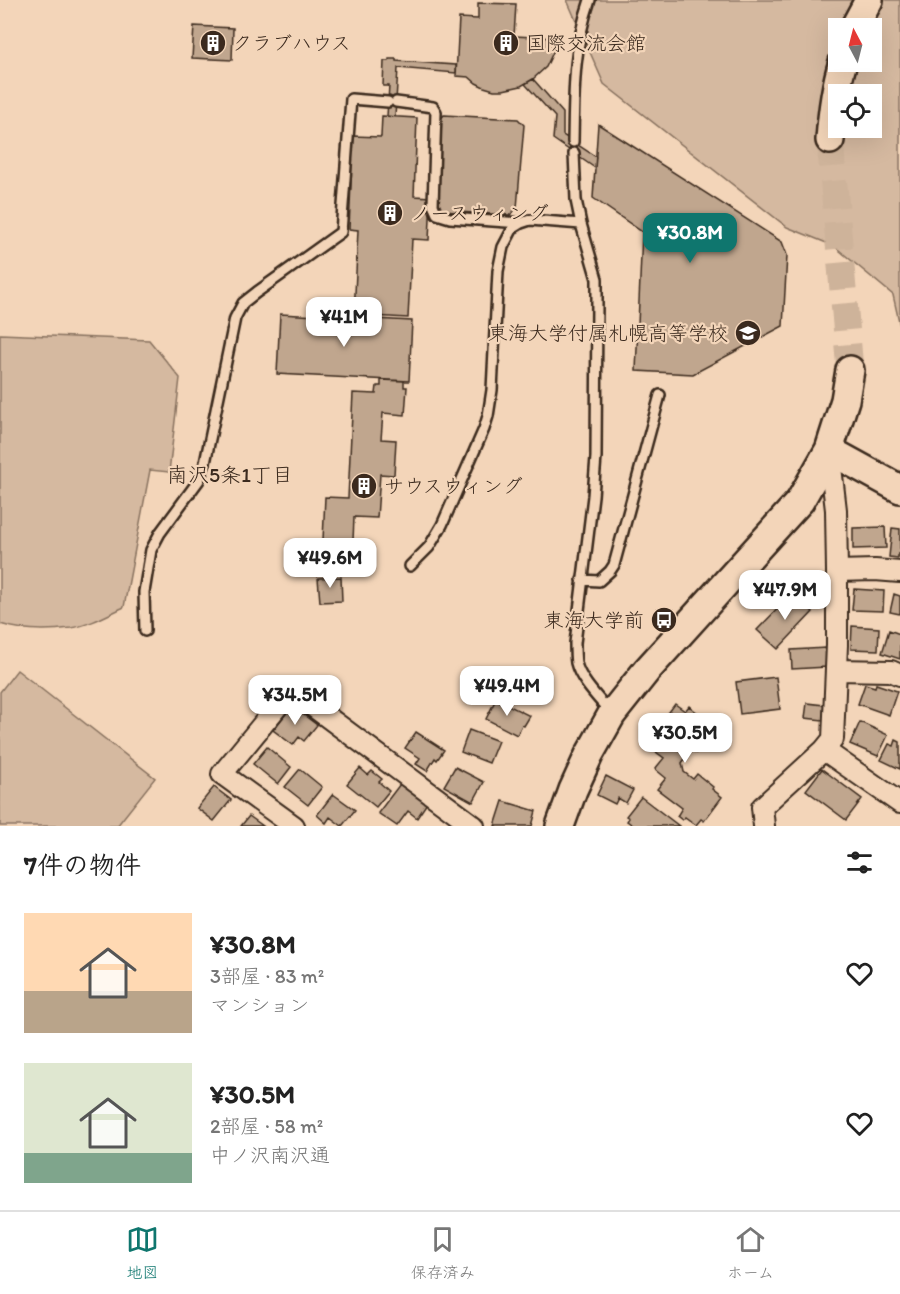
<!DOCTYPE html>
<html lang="ja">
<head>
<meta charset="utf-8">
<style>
  :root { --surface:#fff; --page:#f6f6f6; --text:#222; --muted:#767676; --line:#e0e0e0; --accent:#0f766e }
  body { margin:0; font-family:Itim,"Klee One",sans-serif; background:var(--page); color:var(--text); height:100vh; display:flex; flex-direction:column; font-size:22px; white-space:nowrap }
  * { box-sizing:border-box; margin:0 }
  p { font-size:20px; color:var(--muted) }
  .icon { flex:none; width:33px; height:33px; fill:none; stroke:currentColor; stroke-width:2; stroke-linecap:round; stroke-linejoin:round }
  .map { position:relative; height:826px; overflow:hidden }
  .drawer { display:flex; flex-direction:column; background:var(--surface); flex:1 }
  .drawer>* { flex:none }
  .needle { width:39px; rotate:353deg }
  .controls { position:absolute; left:828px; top:18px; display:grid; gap:12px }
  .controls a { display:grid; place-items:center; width:54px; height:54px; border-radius:0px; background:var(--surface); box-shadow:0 6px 24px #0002; font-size:30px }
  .price { position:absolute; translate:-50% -51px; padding:0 14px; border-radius:12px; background:#fff; color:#222; font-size:20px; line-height:39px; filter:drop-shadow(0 2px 3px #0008) }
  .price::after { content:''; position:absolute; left:50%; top:36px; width:18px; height:14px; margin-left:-9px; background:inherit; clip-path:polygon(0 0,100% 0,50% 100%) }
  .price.current { background:var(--accent); color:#fff }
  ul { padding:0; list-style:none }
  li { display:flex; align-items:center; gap:18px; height:150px; padding:0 24px }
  li span { display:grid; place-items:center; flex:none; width:168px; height:120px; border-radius:0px; color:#555 }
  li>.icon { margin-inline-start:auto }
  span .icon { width:72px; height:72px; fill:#fffc; stroke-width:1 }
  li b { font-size:26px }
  h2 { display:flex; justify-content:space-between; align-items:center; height:72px; padding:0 24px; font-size:26px }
  .tab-bar { display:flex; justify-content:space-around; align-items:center; height:84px; border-top:2px solid var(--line); background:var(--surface); font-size:16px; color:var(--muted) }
  .tab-bar a { display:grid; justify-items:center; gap:3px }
  .tab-bar .current { color:var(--accent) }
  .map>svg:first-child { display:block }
  .green { fill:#d5b9a0; stroke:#88725f; stroke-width:1.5; fill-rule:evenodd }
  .building { fill:#c0a68e; stroke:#3b2a1e; stroke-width:1.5 }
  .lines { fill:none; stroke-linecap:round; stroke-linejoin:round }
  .secondary-tunnel { stroke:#ceb39a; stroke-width:27; stroke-dasharray:27 14; stroke-linecap:butt }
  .lane-casing { stroke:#3b2a1e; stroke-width:14 }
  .street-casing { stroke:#3b2a1e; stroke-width:24 }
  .secondary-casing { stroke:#3b2a1e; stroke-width:32 }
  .lane { stroke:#f3d5b9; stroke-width:9 }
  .street { stroke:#f3d5b9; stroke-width:20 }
  .secondary { stroke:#f3d5b9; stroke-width:27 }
  .labels { text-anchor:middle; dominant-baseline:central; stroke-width:4.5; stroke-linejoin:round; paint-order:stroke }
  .poi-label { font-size:20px; fill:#3b2a1e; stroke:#f3d5b9; text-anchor:start }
  .neighbourhood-label { font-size:21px; fill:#3b2a1e; stroke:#f3d5b9 }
</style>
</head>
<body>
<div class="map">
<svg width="900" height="826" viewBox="0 0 900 826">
  <rect width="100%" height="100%" fill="#f3d5b9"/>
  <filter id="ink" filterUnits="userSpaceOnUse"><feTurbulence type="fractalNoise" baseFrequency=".0167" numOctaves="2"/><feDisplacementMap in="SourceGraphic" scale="12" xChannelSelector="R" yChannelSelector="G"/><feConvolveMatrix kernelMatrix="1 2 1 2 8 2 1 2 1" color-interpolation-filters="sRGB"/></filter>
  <g filter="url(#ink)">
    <path class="green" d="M 567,0 L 900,0 L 900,326 L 893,295 L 834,246 L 787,227 L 604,84 ZM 838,28 L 872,28 L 872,62 L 838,62 ZM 838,94 L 872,94 L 872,128 L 838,128 Z
      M 0,334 L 149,340 L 180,378 L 169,472 L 150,470 L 124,607 C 107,615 90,625 71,628 C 48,631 23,631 0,624 Z
      M 17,670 L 155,778 L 117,826 L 0,826 L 0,692 Z"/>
    <path class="building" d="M 478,3 L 516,4 L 514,36 L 556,38 L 555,48 L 546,67 L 533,79 L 521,86 L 503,90 L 494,90 L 484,87 L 476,83 L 469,77 L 456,76 L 459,18 L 478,19 Z
      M 194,26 L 233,28 L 232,60 L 192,58 Z
      M 389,59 L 396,59 L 396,61 L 456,65 L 456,73 L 398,68 L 395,117 L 387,116 L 389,86 L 383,86 L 384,61 L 389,61 Z
      M 533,79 L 563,113 L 563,135 L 596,157 L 595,168 L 553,139 L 555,117 L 525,84 Z
      M 444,115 L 518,119 L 524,125 L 517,208 L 510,215 L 438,211 L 433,203 L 439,121 Z
      M 382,116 L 417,118 L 414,196 L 431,197 L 429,240 L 412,239 L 408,318 L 354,315 L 358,230 L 349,229 L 353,136 L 381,137 Z
      M 598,124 L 782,242 L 787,255 L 783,326 L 693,374 L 636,371 L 642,232 L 593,198 Z
      M 280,314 L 412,321 L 409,381 L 277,374 Z
      M 381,380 L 404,381 L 404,387 L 407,387 L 405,415 L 383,413 L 381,439 L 396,440 L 394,475 L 380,474 L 377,518 L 354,517 L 352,564 L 349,564 L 347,570 L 325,569 L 324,563 L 322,562 L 325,497 L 348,498 L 353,393 L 376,394 L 377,386 L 381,386 Z
      M 885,527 L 886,548 L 853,549 L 853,528 Z
      M 892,528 L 900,529 L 900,555 L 898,554 L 898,558 L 889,557 Z
      M 341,577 L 342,601 L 320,602 L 318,578 Z
      M 854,589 L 884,591 L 883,611 L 852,610 Z
      M 793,593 L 813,612 L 778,649 L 757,630 Z
      M 894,594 L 900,596 L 900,614 L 890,612 Z
      M 852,626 L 879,628 L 878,650 L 851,649 Z
      M 889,630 L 900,634 L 900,659 L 882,653 Z
      M 826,648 L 827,667 L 792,669 L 791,650 Z
      M 776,677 L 780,709 L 740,714 L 736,682 Z
      M 865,684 L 875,687 L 876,684 L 897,691 L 889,715 L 858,704 Z
      M 496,699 L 530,716 L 524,726 L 522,725 L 517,735 L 486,719 Z
      M 807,703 L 824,705 L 823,720 L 805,718 Z
      M 675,704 L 685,711 L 689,706 L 714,726 L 706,736 L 708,738 L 696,753 L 691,750 L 682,763 L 684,772 L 693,779 L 697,774 L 713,787 L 712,789 L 722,797 L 704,821 L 701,819 L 696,825 L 685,817 L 682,820 L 677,816 L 682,808 L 657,789 L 666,778 L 655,769 L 664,758 L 652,749 L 671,726 L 663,720 Z
      M 292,706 L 317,725 L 304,741 L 299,737 L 293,745 L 273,730 Z
      M 860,722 L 888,735 L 878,756 L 850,744 Z
      M 469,730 L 498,741 L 489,763 L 461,752 Z
      M 416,732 L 444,750 L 437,760 L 435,758 L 427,771 L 416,764 L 420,758 L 405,748 Z
      M 896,740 L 900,742 L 900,769 L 881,760 L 889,744 L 894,746 Z
      M 267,747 L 291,767 L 278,784 L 253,764 Z
      M 455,767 L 484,782 L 473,802 L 444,786 Z
      M 360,768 L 368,775 L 372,771 L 382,779 L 379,782 L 389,791 L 376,807 L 347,784 Z
      M 300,769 L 322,787 L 308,805 L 285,787 Z
      M 822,769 L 862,799 L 846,820 L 806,790 Z
      M 606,776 L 633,790 L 626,803 L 618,798 L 615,804 L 597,795 Z
      M 400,784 L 427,803 L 417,818 L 408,811 L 397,826 L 378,813 Z
      M 214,787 L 231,800 L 214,821 L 197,808 Z
      M 333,794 L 355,810 L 342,826 L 330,817 L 326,823 L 317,815 Z
      M 641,797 L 679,826 L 634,826 L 627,821 L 629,818 L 626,816 Z
      M 503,801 L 536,811 L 532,826 L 495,826 Z
      M 249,816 L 263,826 L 241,826 Z"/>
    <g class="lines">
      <path class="secondary-tunnel" d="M 830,140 L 850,370"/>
      <g class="lane-casing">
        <path id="lane" d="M 396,102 L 433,107 L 436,112 L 433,205 L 437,214 L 450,218 L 521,223
          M 573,142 C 574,91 573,49 590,0
          M 574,153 L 576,200 L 581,224 L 597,279 L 597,298 L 596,457 L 593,496 L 575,643 C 575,649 575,656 576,663 C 580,680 599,699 610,712
          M 410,566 L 429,547 L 442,525 L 484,429 L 488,416 L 492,390 L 498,271 L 503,247 L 513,228 L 521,223 L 530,220 L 581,224
          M 582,580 L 599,581 L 610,571 L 614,565 L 660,395
          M 145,631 L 144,592 L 151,550 L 160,533 L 199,480 L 205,463 L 235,318 L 243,303 L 257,292 L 341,232 L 351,99 L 388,102"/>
      </g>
      <g class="street-casing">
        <path id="street" d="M 837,571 L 875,570 L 900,572
          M 836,670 L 891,671 L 900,675
          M 824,750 L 900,803
          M 294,826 L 222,774 L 291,690 L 474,826
          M 764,826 L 762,807 L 824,750 L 833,739 L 837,645 L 837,571 L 836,510 L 829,450"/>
      </g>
      <g class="secondary-casing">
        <path id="secondary" d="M 854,28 L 869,0
          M 830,140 C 832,113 835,87 843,62
          M 829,450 L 900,489
          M 560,826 L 573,790 L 589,755 L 612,714 L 647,670 L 800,501 L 829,450 L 845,400 L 850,370"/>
      </g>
      <use href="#lane" class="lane"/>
      <use href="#street" class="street"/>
      <use href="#secondary" class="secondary"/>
    </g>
  </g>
  <defs>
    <g id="building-disc" transform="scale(1.35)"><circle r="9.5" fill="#3b2a1e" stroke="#f3d5b9"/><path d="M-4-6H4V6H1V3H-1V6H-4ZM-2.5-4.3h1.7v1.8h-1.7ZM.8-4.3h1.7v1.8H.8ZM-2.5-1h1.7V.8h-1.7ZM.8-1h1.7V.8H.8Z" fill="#fff"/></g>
    <g id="school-disc" transform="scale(1.35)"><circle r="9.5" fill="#3b2a1e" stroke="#f3d5b9"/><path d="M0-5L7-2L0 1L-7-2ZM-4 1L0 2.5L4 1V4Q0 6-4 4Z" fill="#fff"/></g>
    <g id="bus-disc" transform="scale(1.35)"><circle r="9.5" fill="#3b2a1e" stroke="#f3d5b9"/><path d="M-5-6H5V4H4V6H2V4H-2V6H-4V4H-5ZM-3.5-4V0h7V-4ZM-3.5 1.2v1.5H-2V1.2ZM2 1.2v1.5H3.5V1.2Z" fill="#fff"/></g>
  </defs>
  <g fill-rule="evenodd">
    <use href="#building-disc" x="213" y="43"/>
    <use href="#building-disc" x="506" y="43"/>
    <use href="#building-disc" x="390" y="213"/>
    <use href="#school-disc" x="748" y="333"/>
    <use href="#building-disc" x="364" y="486"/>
    <use href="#bus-disc" x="664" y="620"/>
  </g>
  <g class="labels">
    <g class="poi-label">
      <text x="232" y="43">クラブハウス</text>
      <text x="526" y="43">国際交流会館</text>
      <text x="410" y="213">ノースウィング</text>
      <text x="728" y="333" text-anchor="end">東海大学付属札幌高等学校</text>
      <text x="384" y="486">サウスウィング</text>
      <text x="644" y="620" text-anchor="end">東海大学前</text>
    </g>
    <g class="neighbourhood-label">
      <text x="230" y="474">南沢5条1丁目</text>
    </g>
  </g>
</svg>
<div class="controls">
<a><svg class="needle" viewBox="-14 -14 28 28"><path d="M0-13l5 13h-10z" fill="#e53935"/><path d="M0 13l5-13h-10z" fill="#767676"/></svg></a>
<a><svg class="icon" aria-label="locate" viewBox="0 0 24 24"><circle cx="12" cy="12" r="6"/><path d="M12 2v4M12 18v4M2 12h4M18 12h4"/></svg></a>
</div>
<b class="price current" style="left:690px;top:264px">¥30.8M</b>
<b class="price" style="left:344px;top:348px">¥41M</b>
<b class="price" style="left:330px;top:589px">¥49.6M</b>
<b class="price" style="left:785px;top:621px">¥47.9M</b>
<b class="price" style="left:507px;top:717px">¥49.4M</b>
<b class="price" style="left:295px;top:726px">¥34.5M</b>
<b class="price" style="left:685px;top:764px">¥30.5M</b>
</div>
<section class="drawer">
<h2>7件の物件<svg class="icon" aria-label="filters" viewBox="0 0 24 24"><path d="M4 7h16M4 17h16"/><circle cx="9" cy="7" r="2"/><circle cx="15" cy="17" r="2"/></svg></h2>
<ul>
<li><span style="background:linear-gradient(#ffd9b3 65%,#b9a48a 0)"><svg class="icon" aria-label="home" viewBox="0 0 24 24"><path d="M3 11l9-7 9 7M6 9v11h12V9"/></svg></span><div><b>¥30.8M</b><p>3部屋 · 83 m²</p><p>マンション</p></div><svg class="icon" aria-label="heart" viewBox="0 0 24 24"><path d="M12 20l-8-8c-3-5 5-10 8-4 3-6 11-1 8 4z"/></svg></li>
<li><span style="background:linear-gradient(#dfe7d0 75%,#7fa58c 0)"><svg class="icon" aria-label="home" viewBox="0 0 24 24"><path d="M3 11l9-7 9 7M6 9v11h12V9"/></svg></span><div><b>¥30.5M</b><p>2部屋 · 58 m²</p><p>中ノ沢南沢通</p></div><svg class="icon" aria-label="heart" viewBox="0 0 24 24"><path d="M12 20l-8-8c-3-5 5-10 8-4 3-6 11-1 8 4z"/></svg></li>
</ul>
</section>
<nav class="tab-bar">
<a class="current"><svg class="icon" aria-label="map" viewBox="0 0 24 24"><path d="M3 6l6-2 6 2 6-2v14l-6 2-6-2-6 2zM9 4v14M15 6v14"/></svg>地図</a>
<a><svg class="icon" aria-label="saved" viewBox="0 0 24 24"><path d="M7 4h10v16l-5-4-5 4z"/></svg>保存済み</a>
<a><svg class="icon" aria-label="home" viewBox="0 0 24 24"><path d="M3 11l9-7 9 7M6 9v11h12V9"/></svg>ホーム</a>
</nav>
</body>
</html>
